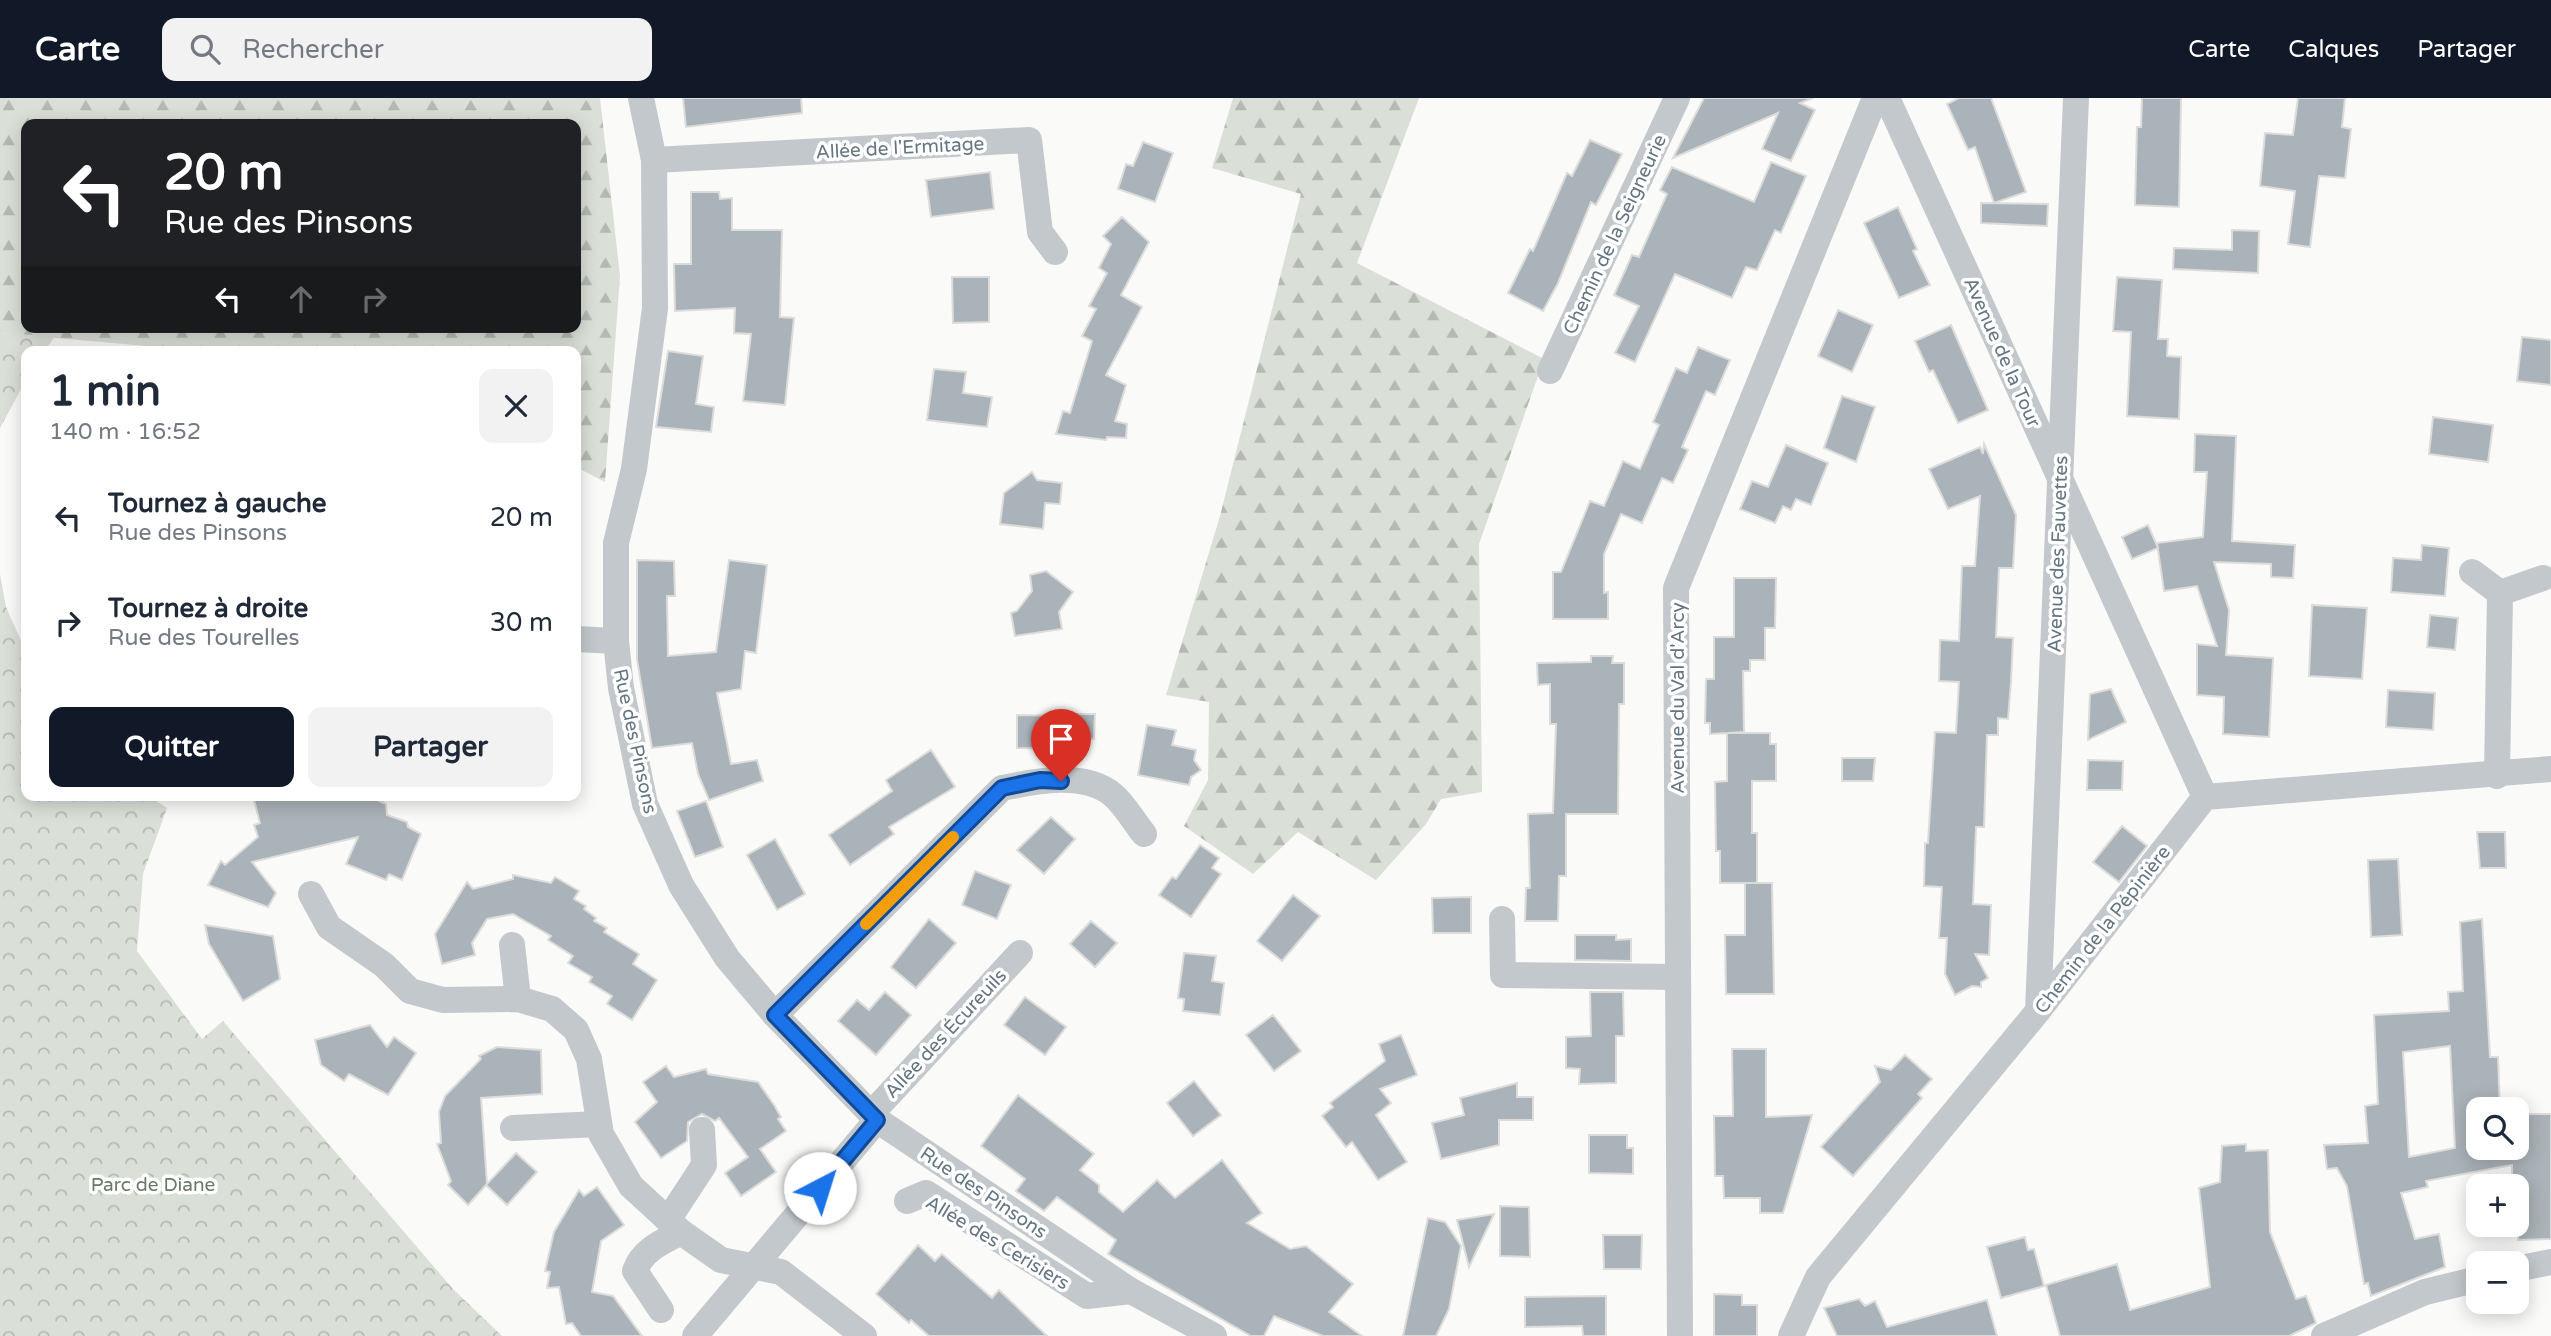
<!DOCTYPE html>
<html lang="fr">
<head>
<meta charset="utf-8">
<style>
	:root { --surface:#fff; --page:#f2f2f3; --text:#1f2937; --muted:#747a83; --accent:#111827 }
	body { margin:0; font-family:"Varela Round",sans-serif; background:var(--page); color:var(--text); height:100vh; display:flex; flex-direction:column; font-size:26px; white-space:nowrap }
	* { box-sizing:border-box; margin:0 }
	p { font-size:23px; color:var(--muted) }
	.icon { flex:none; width:38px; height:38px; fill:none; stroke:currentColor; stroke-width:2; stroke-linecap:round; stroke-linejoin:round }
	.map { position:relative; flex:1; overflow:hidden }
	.sheet { position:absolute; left:21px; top:248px; width:560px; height:455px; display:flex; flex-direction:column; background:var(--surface); border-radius:14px; box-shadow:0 4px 18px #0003 }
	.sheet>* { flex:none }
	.hud { position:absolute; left:21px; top:21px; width:560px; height:214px; border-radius:14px; box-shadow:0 4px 18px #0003; background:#202124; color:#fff; overflow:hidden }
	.controls { position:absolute; left:2466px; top:999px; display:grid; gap:14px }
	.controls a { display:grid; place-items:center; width:63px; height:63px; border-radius:14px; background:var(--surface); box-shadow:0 4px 18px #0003; font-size:35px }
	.pin { position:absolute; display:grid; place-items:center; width:60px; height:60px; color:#fff; margin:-72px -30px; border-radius:50% 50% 50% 0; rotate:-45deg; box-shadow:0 0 7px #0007 }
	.pin .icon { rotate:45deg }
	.me { position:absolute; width:77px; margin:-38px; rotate:40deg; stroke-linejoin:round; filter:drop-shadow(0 0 5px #0008) }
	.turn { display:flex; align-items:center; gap:24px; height:147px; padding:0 28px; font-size:32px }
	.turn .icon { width:91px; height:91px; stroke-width:2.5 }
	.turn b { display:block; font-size:49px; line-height:60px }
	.lanes { display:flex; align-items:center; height:66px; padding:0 28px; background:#0003; justify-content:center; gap:35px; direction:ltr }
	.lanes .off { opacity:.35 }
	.round { display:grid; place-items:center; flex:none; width:74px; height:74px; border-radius:14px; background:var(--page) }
	.summary { display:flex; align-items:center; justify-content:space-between; height:119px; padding:0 28px }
	h1 { font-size:42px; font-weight:700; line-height:52px }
	.action { display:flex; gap:14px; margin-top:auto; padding:14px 28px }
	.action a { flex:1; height:80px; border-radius:14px; background:var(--accent); color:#fff; font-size:28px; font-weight:700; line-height:80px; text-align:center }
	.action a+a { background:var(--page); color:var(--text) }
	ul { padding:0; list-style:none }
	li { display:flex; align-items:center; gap:21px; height:105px; padding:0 28px }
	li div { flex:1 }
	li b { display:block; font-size:26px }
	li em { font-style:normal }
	header { display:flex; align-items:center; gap:42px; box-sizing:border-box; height:98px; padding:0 35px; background:var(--accent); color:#fff }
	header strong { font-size:33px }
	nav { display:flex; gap:38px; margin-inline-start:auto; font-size:24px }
	.search { width:490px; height:63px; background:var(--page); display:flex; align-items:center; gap:18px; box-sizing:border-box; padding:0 24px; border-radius:14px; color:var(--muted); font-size:26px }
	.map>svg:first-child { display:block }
	.forest { fill:url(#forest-firs); fill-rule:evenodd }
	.park { fill:url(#park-crowns) }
	.building { fill:#aab3b9; stroke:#dcdcda; stroke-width:2; fill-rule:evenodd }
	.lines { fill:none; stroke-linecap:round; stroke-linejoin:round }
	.street { stroke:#c3c8cc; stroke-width:26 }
	.route-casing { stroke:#114b97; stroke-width:18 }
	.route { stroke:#1a73e8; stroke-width:12 }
	.slow { stroke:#f59e0b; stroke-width:12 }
	.labels { text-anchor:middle; stroke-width:7; stroke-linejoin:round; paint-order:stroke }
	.street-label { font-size:19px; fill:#657683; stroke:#fff }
	.park-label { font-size:19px; fill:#687a64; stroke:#fff }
</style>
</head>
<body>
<header>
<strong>Carte</strong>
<div class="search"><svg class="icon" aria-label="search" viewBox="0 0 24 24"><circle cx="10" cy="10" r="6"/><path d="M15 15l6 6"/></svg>Rechercher</div>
<nav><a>Carte</a><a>Calques</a><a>Partager</a></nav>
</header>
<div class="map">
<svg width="2551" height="1238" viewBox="0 0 2551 1238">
	<defs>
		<pattern id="forest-firs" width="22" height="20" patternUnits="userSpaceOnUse" patternTransform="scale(1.75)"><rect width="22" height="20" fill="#dadfd7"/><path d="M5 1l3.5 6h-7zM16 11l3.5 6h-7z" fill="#b4b9b4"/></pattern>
		<pattern id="park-crowns" width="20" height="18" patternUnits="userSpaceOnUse" patternTransform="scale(1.75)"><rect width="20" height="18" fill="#dadfd7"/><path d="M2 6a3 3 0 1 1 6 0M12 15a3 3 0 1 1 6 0" fill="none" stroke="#b4b9b4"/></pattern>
	</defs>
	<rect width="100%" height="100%" fill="#fafaf8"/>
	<g class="forest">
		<path d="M0,0H600L620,178L605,384L576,369V254H214L0,235ZM26,26H576V229H26Z"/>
		<polygon points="1233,0 1419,0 1357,165 1544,261 1479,446 1482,694 1441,701 1426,726 1376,782 1298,734 1253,776 1184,728 1208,682 1209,604 1166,597 1220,418 1301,96 1212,70"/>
	</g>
	<g class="park">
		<polygon points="0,235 55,238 44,254 26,254 26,282 0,330"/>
		<polygon points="0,476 6,509 26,554 26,698 149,698 167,710 143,776 137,853 202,941 223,923 453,1191 502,1238 0,1238"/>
	</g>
	<g class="building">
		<polygon points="683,0 801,0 802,15 686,29"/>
		<polygon points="1704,0 1813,0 1800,5 1815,12 1791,63 1762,51 1778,15 1673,60"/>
		<polygon points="1959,0 1991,0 2026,94 1994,105 1975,49 1968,52 1947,6"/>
		<polygon points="2142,0 2181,0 2179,109 2135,107 2137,29 2141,29"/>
		<polygon points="2298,0 2345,0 2342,29 2351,31 2345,80 2319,78 2310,149 2288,146 2295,93 2260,88 2265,35 2293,37"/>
		<polygon points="1590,42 1622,56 1596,107 1591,104 1558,185 1543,213 1508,195 1530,151 1533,153 1567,75 1572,78"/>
		<polygon points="1143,44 1173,55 1155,104 1118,91 1126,66 1133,68"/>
		<polygon points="1771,64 1806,78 1781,135 1775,132 1757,172 1746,169 1732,200 1675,176 1635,264 1615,255 1639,208 1614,197 1632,157 1639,159 1667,96 1660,92 1672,69 1754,104"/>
		<polygon points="990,74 994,111 931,119 926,82"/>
		<polygon points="691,94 719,94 720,101 732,100 732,132 782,132 780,219 794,220 785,307 743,303 751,236 734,235 735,210 675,213 674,166 691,166"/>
		<polygon points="1981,105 2048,106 2047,128 1981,125"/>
		<polygon points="1898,109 1917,151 1913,153 1930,187 1899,200 1864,125"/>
		<polygon points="1122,119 1149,144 1121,197 1142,209 1106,277 1126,287 1115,323 1127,326 1126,340 1107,339 1106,342 1056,336 1063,313 1070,315 1092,243 1082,238 1096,211 1089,208 1107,175 1099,170 1111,146 1103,138"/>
		<polygon points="2232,132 2259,133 2258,175 2173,171 2174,150 2232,152"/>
		<polygon points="952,179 989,179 989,224 953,225"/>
		<polygon points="2117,179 2162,182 2158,241 2168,241 2167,258 2181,259 2179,321 2127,318 2131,234 2113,233"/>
		<polygon points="1838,212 1873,227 1852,274 1818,258"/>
		<polygon points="1951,227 1988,312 1958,325 1933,272 1929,274 1915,243"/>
		<polygon points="2522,239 2551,242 2551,287 2517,283"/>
		<polygon points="1698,249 1730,262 1715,297 1706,293 1682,349 1688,352 1673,385 1662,380 1642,425 1621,416 1604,456 1604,495 1608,494 1608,521 1553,521 1553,474 1561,474 1590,403 1604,408 1623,363 1640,371 1659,327 1653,324 1676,270 1687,275"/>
		<polygon points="668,253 703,258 696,306 714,309 711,334 656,329"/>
		<polygon points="934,271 966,274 963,295 992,299 987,329 927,322"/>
		<polygon points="1842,298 1875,309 1856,364 1824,350"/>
		<polygon points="2433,319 2493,327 2488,364 2429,356"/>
		<polygon points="2195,336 2236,338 2232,443 2295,447 2293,480 2271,479 2271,466 2214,464 2229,512 2226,557 2273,560 2269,639 2223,636 2224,599 2197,597 2197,546 2217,548 2197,488 2164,493 2157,445 2203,439 2207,374 2194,374"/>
		<polygon points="1984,346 2016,417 2013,470 1999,470 1996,539 2013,540 2011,584 2008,621 1998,620 1998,637 1987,637 1984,729 1976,729 1973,806 1991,807 1989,857 1975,856 1988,880 1981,884 1981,889 1972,888 1955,897 1945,876 1947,840 1939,840 1942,789 1924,788 1925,745 1928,745 1935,634 1956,635 1959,584 1939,583 1940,542 1959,543 1962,468 1975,468 1980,398 1948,411 1929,371 1980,349 1983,356"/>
		<polygon points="1786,347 1828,365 1811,407 1796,401 1791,412 1783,408 1775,425 1740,411 1752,383 1768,389"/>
		<polygon points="1032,374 1037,382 1062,385 1060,406 1045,405 1043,431 1000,426 1004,395"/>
		<polygon points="2148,427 2158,450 2132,461 2122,439"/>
		<polygon points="2422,447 2449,450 2445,498 2391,494 2393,460 2421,462"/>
		<polygon points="637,462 674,463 675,498 667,498 668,558 716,554 729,462 767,467 756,555 745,553 741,591 717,595 731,666 757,662 763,683 709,702 698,676 692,645 652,650 637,562"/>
		<polygon points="1046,473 1073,494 1059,514 1062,531 1015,538 1011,515 1017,513 1032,493 1030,477"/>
		<polygon points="1734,480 1776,480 1775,530 1765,530 1765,562 1750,562 1750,573 1743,573 1744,634 1728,635 1770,635 1770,646 1776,646 1776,683 1752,683 1752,735 1757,735 1757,785 1720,785 1720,753 1716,753 1715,684 1727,683 1727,635 1710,636 1710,625 1705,625 1706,581 1714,581 1714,539 1734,539"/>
		<polygon points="2312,507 2367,510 2362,581 2309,578"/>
		<polygon points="2430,517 2458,520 2455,552 2427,549"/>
		<polygon points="1591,558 1613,558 1612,565 1624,565 1624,606 1619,606 1618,716 1566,716 1566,778 1559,778 1558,823 1525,823 1526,790 1530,790 1528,716 1553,715 1556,626 1550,626 1550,586 1538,587 1537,565 1591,564"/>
		<polygon points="2111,591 2126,624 2088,642 2090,596"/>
		<polygon points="2388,592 2435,595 2433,632 2386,629"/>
		<polygon points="1070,616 1095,616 1094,641 1072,641 1072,651 1017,650 1017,617 1070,618"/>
		<polygon points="1147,627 1176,632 1172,647 1196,652 1194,662 1201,672 1191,679 1189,687 1138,677"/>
		<polygon points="931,652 955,689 889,729 894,736 850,767 829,737 892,693 886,682"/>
		<polygon points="1842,660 1875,660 1873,683 1842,683"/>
		<polygon points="2088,662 2123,663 2122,692 2087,692"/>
		<polygon points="253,698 368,698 386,706 387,717 407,724 408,729 421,736 402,782 389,776 386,782 346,766 358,739 252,764 276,795 268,809 208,787 221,763 225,767 258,739 254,727 260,725"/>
		<polygon points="706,703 723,749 695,759 677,713"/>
		<polygon points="1051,719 1075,741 1044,776 1017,752"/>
		<polygon points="2122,728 2147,748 2119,784 2093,764"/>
		<polygon points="2477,734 2505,734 2506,770 2480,770"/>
		<polygon points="775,741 805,796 777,812 747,757"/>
		<polygon points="1200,747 1219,760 1212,770 1221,776 1191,819 1159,797 1172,779 1176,781"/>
		<polygon points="2398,761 2402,837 2371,839 2368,762"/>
		<polygon points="975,773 1011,787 997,821 962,807"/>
		<polygon points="513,777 551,785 555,779 579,793 574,801 586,808 584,811 596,820 594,823 607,830 604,834 639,856 633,866 657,882 632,922 607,906 612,898 589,884 592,879 568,865 573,858 548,842 551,838 513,816 487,821 472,845 475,857 442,866 435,836 467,784 473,791 513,781"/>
		<polygon points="1745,785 1772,785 1774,896 1726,896 1725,837 1745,837"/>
		<polygon points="1293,797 1320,818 1282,863 1257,843"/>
		<polygon points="1471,799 1471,835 1433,835 1432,800"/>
		<polygon points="929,821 956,845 916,890 891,869"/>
		<path d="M2482,821L2490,959H2498L2500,1012H2478V1050H2516V1016H2551V1141L2518,1142V1130L2513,1131V1127H2516V1088H2512V1067L2426,1083L2428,1089L2401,1095L2415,1141L2439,1136L2445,1169L2371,1198L2368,1185L2364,1186L2347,1088L2337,1070L2327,1071L2324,1047L2368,1045L2365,1008L2378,1006L2374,917L2449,913L2448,894L2463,893L2460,824ZM2450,948L2455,1050L2409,1059L2403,954Z"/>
		<polygon points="1091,823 1117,845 1095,869 1070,846"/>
		<polygon points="205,827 273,838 280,881 243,903 209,846"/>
		<polygon points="1575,837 1616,837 1616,842 1631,841 1631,863 1575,862"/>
		<polygon points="1184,855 1216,858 1212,883 1224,885 1220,917 1183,913 1184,901 1178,900"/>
		<polygon points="885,894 911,917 876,957 838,923 857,902 869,912"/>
		<polygon points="1590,894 1623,894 1624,938 1616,938 1616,985 1579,986 1580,971 1566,970 1566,939 1591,938"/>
		<polygon points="1025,899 1066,929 1045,957 1004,927"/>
		<polygon points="1273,917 1301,953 1274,973 1246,937"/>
		<polygon points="370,927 387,949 394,939 416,955 388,997 349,976 344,983 321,967 315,942"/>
		<polygon points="1401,937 1417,977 1380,991 1391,1005 1376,1017 1407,1064 1378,1082 1352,1044 1346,1049 1322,1018 1333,1009 1330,1005 1385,963 1379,946"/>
		<polygon points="497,949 541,952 542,996 481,1000 487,1086 516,1055 537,1074 507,1107 486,1087 468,1107 448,1087 451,1083 437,1046 441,1045 439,1014 445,998 481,961 479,958"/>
		<polygon points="1732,951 1766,951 1766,1019 1812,1017 1783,1115 1760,1115 1760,1100 1724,1100 1723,1078 1715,1078 1714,1018 1733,1018"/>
		<polygon points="1905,957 1932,981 1918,996 1922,1000 1853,1078 1821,1049 1880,984 1875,968 1891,972"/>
		<polygon points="666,968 674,979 706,971 708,976 758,984 774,1007 781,1019 778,1021 786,1033 760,1051 776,1074 741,1098 725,1075 748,1059 719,1020 715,1023 702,1016 688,1024 687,1043 661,1060 635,1024 657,1004 643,984"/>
		<polygon points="1194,983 1221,1017 1193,1038 1167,1005"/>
		<polygon points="1517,985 1517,999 1533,999 1533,1022 1499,1022 1499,1047 1441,1061 1432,1025 1464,1017 1460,1000"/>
		<polygon points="1018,997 1094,1056 1080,1072 1099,1087 1099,1094 1123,1114 1157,1082 1175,1100 1222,1062 1262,1115 1247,1125 1290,1151 1306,1148 1353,1186 1329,1214 1362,1238 1323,1238 1274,1218 1264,1238 1251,1238 1108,1156 1116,1142 1057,1099 1044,1113 1016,1093 1025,1081 981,1048"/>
		<polygon points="1589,1037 1627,1037 1627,1050 1633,1050 1633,1076 1589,1075"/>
		<polygon points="2246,1046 2246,1053 2268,1052 2270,1134 2296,1201 2306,1198 2316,1225 2289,1238 2060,1238 2046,1187 2117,1166 2130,1212 2210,1189 2199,1090 2220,1084 2222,1048"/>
		<polygon points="597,1089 624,1127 601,1143 592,1194 613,1198 642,1238 581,1238 572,1225 566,1226 559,1189 547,1190 550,1174 545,1173 554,1134 579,1092 584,1098"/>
		<polygon points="1500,1108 1529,1109 1530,1159 1500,1158"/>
		<polygon points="1494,1116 1469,1169 1457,1122"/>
		<polygon points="1428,1120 1445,1124 1461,1148 1449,1211 1436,1238 1403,1238"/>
		<polygon points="1603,1137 1642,1137 1641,1171 1604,1171"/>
		<polygon points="2025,1139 2028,1152 2034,1151 2044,1188 2001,1200 1987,1149"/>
		<polygon points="918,1147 935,1163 942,1156 992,1200 999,1192 1047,1238 929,1238 911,1222 909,1225 876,1196"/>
		<polygon points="1714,1196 1742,1197 1742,1207 1757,1207 1757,1238 1714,1238"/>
		<polygon points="1606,1198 1606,1238 1583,1238 1582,1228 1525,1229 1525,1199"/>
		<polygon points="1859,1201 1865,1208 1875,1203 1887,1229 1987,1202 1997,1238 1837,1238 1824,1210"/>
	</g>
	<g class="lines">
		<g class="street">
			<polyline points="641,0 654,62 655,210 634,371 616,445 616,543 621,590 645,706 681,787 727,860 775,917 877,1022 1131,1193 1214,1238"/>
			<polyline points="1887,0 2205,699"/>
			<polyline points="654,62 1029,42 1040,134 1055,154"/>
			<polyline points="1550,273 1677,0"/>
			<polyline points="2472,474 2500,495 2497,678"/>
			<polyline points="2500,495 2543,480"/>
			<polyline points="576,541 616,543"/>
			<polyline points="311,796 329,829 384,867 410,893 443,902 518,901 552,911 576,932 589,961 601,1036 631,1088 681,1134 721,1162 781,1174 864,1238"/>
			<polyline points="1502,821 1503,877 1677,879"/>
			<polyline points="512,847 518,901"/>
			<polyline points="2038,913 2076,0"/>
			<path d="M775,917L1002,690C1036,683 1084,673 1113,697C1125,707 1134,724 1144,736"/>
			<polyline points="871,1016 1020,855"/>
			<polyline points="513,1030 599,1026"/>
			<polyline points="907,1103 926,1095 1087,1198 1131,1193"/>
			<polyline points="668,1122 704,1067 702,1032"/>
			<polyline points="2516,1171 2551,1164"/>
			<path d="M661,1212L635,1173C642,1152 662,1144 681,1134"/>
			<polyline points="695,1238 877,1022"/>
			<polyline points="1680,1238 1676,490 1875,0"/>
			<polyline points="1791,1238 1818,1179 2038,913 2205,699 2551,671"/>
			<polyline points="2324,1238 2425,1194 2478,1181"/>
		</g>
	</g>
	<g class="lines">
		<defs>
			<polyline id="route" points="820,1090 877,1022 775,917 1002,690 1040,682 1061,683"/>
		</defs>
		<use href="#route" class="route-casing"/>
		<use href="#route" class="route"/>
		<polyline class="slow" points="866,826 953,739"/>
	</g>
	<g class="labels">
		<g class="street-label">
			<text transform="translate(900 49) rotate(-3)" y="7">Allée de l'Ermitage</text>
			<text transform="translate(1614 136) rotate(-65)" y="7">Chemin de la Seigneurie</text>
			<text transform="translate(2003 254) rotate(66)" y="7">Avenue de la Tour</text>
			<text transform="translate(2057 456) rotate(-88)" y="7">Avenue des Fauvettes</text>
			<text transform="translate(1677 600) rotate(-90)" y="7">Avenue du Val d'Arcy</text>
			<text transform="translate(636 643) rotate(78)" y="7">Rue des Pinsons</text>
			<text transform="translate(2102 831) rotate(-52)" y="7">Chemin de la Pépinière</text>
			<text transform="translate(945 935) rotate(-47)" y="7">Allée des Écureuils</text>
			<text transform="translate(984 1094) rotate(34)" y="7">Rue des Pinsons</text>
			<text transform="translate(998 1144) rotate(31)" y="7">Allée des Cerisiers</text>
		</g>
		<g class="park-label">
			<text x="153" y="1093">Parc de Diane</text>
		</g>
	</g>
</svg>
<div class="controls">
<a><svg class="icon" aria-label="search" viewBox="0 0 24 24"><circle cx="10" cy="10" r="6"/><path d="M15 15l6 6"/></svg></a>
<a>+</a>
<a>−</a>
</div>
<div class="pin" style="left:1061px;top:683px;background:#d93025"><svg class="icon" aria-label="arrive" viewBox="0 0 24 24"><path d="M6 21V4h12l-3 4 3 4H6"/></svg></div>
<svg class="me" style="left:820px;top:1090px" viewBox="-20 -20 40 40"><circle r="19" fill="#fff"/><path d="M0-13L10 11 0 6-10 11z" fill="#1a73e8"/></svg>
<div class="hud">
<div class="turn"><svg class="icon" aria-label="left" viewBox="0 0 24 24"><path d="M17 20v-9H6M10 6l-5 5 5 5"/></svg><div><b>20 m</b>Rue des Pinsons</div></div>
<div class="lanes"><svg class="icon" aria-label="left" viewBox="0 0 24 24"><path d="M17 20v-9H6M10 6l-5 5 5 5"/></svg><svg class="icon off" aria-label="ahead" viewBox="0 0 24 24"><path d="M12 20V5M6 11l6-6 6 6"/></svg><svg class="icon off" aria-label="right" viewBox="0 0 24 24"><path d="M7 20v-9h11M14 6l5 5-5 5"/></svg></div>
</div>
<section class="sheet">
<div class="summary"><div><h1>1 min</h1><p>140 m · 16:52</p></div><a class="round"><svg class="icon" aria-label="close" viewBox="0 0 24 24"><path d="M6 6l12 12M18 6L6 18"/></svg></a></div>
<ul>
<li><svg class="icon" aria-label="left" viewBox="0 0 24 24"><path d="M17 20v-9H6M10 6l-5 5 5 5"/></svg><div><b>Tournez à gauche</b><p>Rue des Pinsons</p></div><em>20 m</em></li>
<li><svg class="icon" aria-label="right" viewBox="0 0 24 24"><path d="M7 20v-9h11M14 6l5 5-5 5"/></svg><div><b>Tournez à droite</b><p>Rue des Tourelles</p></div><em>30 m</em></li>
</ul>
<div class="action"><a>Quitter</a><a>Partager</a></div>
</section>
</div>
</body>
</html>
